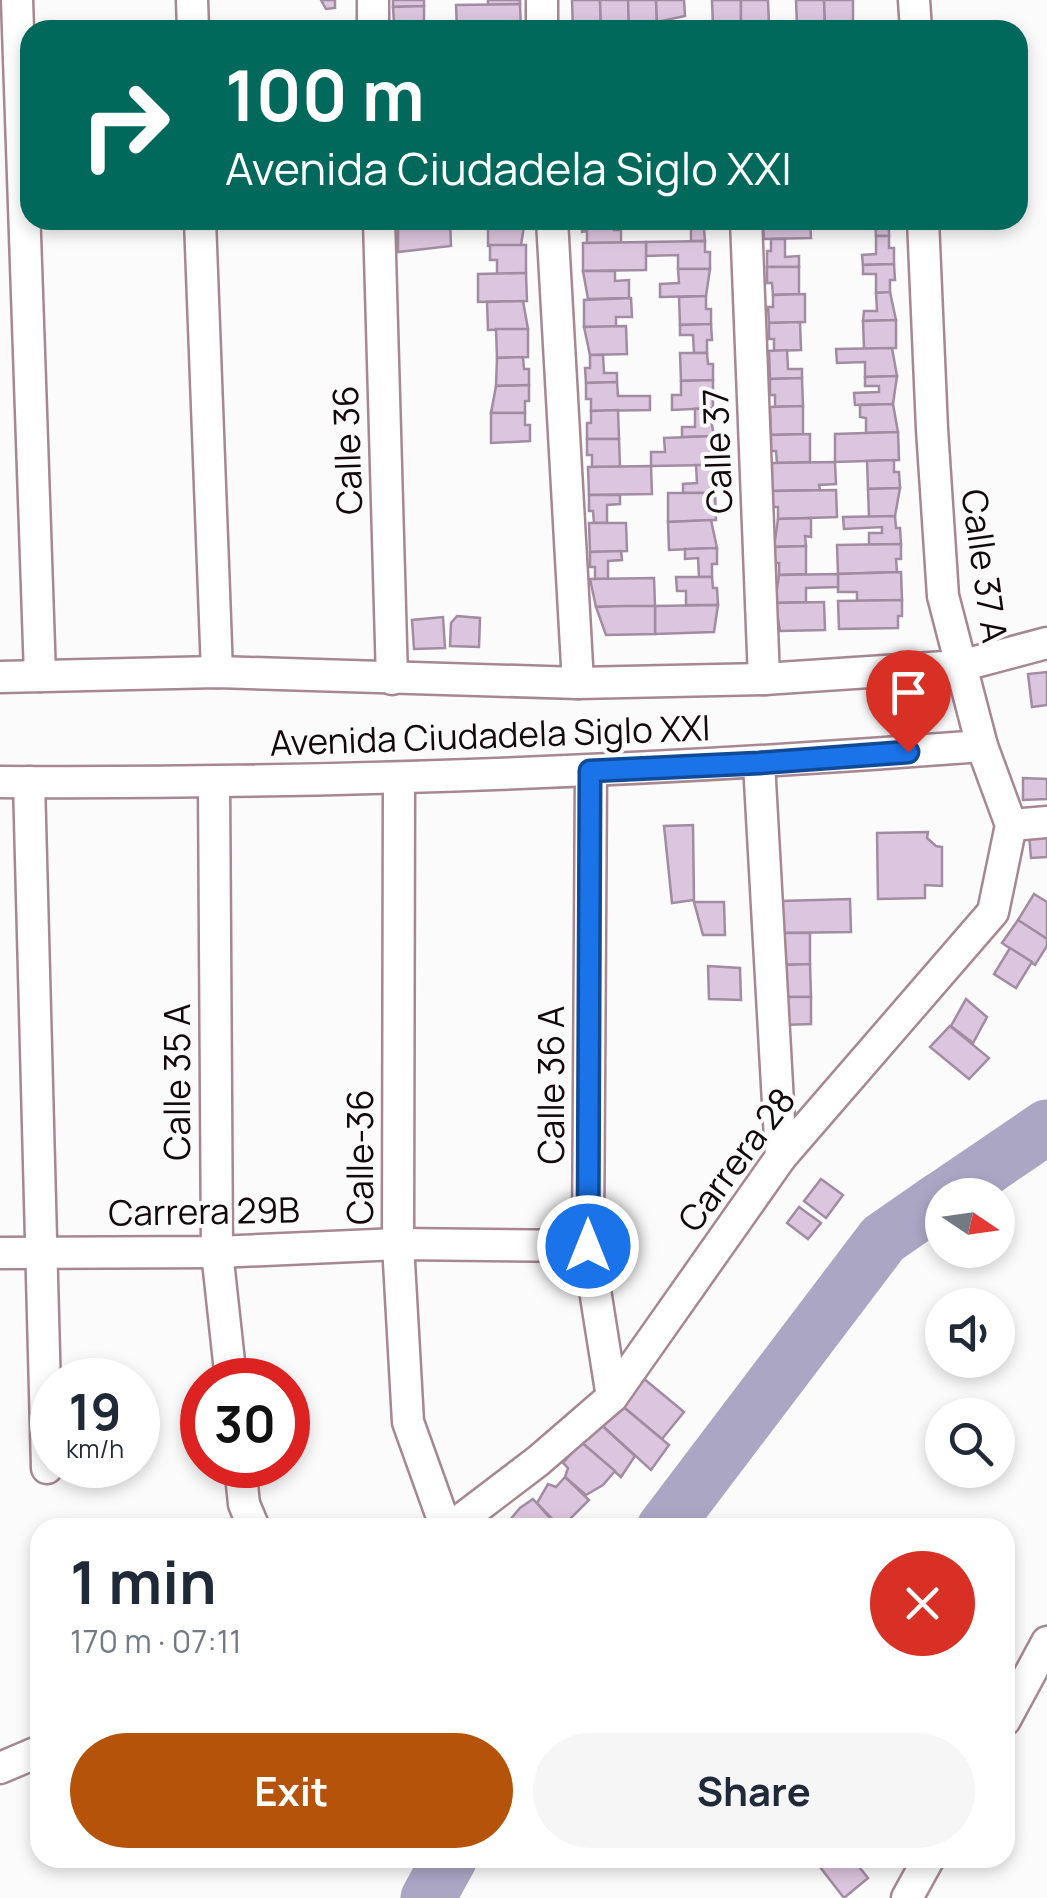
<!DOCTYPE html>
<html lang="en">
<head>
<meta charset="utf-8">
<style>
	:root { --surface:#fff; --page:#f6f6f7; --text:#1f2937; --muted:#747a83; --accent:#b45309 }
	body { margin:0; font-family:Manrope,sans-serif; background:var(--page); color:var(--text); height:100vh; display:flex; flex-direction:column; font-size:38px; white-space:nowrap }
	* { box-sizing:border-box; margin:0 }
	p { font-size:32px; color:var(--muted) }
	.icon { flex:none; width:55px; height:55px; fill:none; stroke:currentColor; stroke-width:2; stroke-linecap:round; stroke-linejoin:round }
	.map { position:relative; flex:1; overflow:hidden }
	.sheet { position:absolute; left:30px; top:1518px; width:985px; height:350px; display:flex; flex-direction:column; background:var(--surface); border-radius:30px; box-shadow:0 5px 15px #0003 }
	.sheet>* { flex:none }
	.hud { position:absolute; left:20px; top:20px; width:1008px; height:210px; border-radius:30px; box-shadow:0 5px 15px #0003; background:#00695c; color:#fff; overflow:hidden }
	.needle { width:65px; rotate:103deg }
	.fabs { position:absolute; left:925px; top:1178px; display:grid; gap:20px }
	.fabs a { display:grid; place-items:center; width:90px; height:90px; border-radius:50%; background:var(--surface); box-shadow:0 5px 15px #0003; font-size:50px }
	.speed { position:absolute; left:30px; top:1358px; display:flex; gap:20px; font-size:50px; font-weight:700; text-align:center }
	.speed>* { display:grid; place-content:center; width:130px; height:130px; border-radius:50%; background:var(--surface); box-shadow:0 5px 15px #0003; line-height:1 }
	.speed small { font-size:25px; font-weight:400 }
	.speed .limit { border:15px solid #d22; background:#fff; color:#111 }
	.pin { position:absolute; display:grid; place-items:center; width:85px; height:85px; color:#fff; margin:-102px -42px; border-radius:50% 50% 50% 0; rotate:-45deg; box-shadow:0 0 10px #0007 }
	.pin .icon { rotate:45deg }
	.me { position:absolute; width:110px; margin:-55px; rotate:0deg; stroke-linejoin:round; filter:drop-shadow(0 0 8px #0008) }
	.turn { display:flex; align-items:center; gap:35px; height:210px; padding:0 40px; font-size:45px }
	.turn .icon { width:130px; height:130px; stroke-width:2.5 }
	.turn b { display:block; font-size:70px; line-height:85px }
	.round { display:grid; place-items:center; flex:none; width:105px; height:105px; border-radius:52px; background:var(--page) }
	.headline { display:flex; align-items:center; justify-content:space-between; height:170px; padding:0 40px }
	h1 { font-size:60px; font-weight:700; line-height:75px }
	.action { display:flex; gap:20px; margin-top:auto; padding:20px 40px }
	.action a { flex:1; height:115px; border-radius:60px; background:var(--accent); color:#fff; font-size:40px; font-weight:700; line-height:115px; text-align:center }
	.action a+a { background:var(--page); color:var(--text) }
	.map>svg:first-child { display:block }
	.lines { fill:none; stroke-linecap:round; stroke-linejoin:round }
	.river { stroke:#aba6c4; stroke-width:55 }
	.building { fill:#dcc5de; stroke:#a18ca2; stroke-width:2.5 }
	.minor-casing { stroke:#a68792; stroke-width:35 }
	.minor { stroke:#fff; stroke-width:30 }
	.route-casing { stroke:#114b97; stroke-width:25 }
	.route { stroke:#1a73e8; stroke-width:18 }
	.labels { text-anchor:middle; stroke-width:8; stroke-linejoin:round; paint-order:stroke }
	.street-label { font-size:35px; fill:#13080c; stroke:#fbfbfb }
</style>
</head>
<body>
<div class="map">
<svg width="1047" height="1898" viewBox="0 0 1047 1898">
	<rect width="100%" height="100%" fill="#fbfbfb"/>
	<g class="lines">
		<g class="river">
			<polyline points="947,1195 1047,1127"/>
			<polyline points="664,1528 883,1239 942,1198"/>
			<polyline points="428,1898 450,1858"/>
		</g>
	</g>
	<g class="building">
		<polygon points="321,0 335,0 335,8 326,9"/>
		<polygon points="393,0 424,0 424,6 393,7"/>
		<polygon points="488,0 520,0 520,4 488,5"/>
		<polygon points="572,0 600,0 601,30 573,30"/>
		<polygon points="600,0 628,0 629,29 601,30"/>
		<polygon points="628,0 656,0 657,28 629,29"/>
		<polygon points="656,0 684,0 685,16 657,22"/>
		<polygon points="712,0 741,0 741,26 713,27"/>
		<polygon points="741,0 768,0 769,25 741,26"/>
		<polygon points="796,0 824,0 825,24 797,25"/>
		<polygon points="824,0 853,0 853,23 825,24"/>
		<polygon points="520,4 521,30 457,30 456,5"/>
		<polygon points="424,6 424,30 398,30 398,23 394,23 393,7"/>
		<polygon points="450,220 451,246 398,252 398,222"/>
		<polygon points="488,220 525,220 521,245 488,246"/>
		<polygon points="582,220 614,220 614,230 621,230 621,243 587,243 587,231 582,232"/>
		<polygon points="677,220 709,220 709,228 704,228 705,241 691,241 691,222 677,223"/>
		<polygon points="763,220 810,220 811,238 764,239"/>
		<polygon points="875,220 893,220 893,224 889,224 889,236 876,236"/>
		<polygon points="876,236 889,236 889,248 894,248 894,264 863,265 862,255 876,254"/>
		<polygon points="771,239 785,239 785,257 799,256 799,267 767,267 767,251 771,251"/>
		<polygon points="705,241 705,252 710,252 710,269 678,269 678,255 646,256 646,242"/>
		<polygon points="646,242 646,270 583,271 583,243"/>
		<polygon points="490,245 526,245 526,273 497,274 497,260 490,260"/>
		<polygon points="894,264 895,280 890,280 890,292 876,293 876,274 863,274 863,265"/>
		<polygon points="767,267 799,267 799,294 773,295 772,283 767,283"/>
		<polygon points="678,269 710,269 706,296 660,297 660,284 679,283"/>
		<polygon points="583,271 615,271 615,281 629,280 629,298 588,299"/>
		<polygon points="526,273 527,301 478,302 478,274"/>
		<polygon points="890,292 896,320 863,321 864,311 877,311 876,293"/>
		<polygon points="805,294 805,322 769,323 768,307 773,307 773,295"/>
		<polygon points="706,296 706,309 711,309 711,324 680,325 679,297"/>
		<polygon points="631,298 632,317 616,317 616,327 584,327 584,300"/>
		<polygon points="523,301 528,329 488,330 487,302"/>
		<polygon points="896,320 896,348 864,349 863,321"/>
		<polygon points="800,322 801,350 774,351 774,339 769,339 769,323"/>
		<polygon points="711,324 712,340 707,340 707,353 694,353 693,335 680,335 680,325"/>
		<polygon points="626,326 627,354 590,355 584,327"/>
		<polygon points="496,329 528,329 528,357 497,358"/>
		<polygon points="892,348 897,376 865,377 865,362 837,363 836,349"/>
		<polygon points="787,350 788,369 802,369 802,378 770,379 769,351"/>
		<polygon points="680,353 707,353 708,364 713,364 713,380 681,381"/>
		<polygon points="590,355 603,355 604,373 617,373 617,382 586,383 585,368 590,368"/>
		<polygon points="523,357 524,369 529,369 529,385 496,386 497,358"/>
		<polygon points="897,376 893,404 855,405 854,393 879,392 879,386 865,386 865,377"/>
		<polygon points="802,378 803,406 775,407 775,395 770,395 770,379"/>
		<polygon points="713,380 713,408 672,410 672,395 681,395 681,381"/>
		<polygon points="617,382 618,396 650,396 650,410 591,411 591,399 586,399 586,383"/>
		<polygon points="529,385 529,401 525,401 525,413 491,413 496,386"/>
		<polygon points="893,404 898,432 866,433 866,418 860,417 860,405"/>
		<polygon points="803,406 803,434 771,435 770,407"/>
		<polygon points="709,408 714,436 682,437 682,427 695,427 695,409"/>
		<polygon points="618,410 619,439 587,439 587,423 591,423 591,411"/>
		<polygon points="491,413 525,413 525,425 530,425 530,441 491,443"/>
		<polygon points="898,432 899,460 835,462 835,434"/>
		<polygon points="810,434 810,462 777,463 776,451 771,451 771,435"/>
		<polygon points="714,436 714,452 710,452 710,465 651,466 651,452 665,452 664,438"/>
		<polygon points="587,439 619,439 620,467 592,467 592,455 587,455"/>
		<polygon points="894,460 894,472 899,472 900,488 868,489 867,461"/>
		<polygon points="835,462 836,484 819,485 820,490 772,491 772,463"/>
		<polygon points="696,465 710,465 715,493 683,493 683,484 697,483"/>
		<polygon points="651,466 652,494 589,495 588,467"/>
		<polygon points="900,488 895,516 869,517 868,489"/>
		<polygon points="836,490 837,517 778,519 778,507 773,507 772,491"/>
		<polygon points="668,493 715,493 716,520 668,522"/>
		<polygon points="589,495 620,495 620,504 607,505 607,523 594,523 593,511 589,511"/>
		<polygon points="895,516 896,528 900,528 901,544 869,545 869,533 882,533 882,527 844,529 843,517"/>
		<polygon points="811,518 811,537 805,536 806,546 774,547 778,519"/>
		<polygon points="711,520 717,548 669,550 668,522"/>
		<polygon points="589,523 626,523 627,551 590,552"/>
		<polygon points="901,544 901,559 896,559 897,572 838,574 837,545"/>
		<polygon points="806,546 806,574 779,575 779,563 774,563 774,547"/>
		<polygon points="717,548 717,564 712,564 712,577 699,577 698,558 685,559 685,549"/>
		<polygon points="621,551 622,560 608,561 608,579 595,579 595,567 590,567 590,552"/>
		<polygon points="901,572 902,600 857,601 857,592 838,592 838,574"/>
		<polygon points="838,574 838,587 806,588 806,602 775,603 779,575"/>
		<polygon points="676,577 712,577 713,588 717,588 718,605 686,605 686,591 677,591"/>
		<polygon points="654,578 655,606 596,607 590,579"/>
		<polygon points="902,600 902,616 898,616 898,628 839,629 838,601"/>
		<polygon points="824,602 825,630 780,631 775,603"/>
		<polygon points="718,605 714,632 655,634 655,606"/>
		<polygon points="622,606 655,606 655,634 606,635 596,607"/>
		<polygon points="457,616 480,618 479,647 450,646 451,623"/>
		<polygon points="443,617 445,648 414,649 412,620"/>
		<polygon points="1047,672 1047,705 1032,707 1028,674"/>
		<polygon points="1023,778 1047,779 1047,799 1023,800"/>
		<polygon points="693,825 694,900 672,903 664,826"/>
		<polygon points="928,832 927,838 936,846 942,847 942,886 925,885 925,898 878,899 877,833"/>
		<polygon points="1047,833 1047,857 1031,858 1029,834"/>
		<polygon points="1034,894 1047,902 1047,939 1018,920"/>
		<polygon points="850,899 851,932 781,933 781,901"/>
		<polygon points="694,902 724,902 725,935 703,935"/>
		<polygon points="1018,920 1047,939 1047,946 1035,965 1002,943"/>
		<polygon points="781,933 810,933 810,964 782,965"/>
		<polygon points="1010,948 1032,962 1016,988 994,974"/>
		<polygon points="810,964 811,997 783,997 782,965"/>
		<polygon points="708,966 740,968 741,1000 709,999"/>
		<polygon points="783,997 811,997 811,1024 783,1025"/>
		<polygon points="966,999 987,1017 973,1043 951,1026"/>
		<polygon points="950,1026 989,1058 969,1079 930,1047"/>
		<polygon points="821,1179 843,1195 826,1218 804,1201"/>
		<polygon points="799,1207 821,1223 808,1239 787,1223"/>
		<polygon points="637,1373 684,1412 662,1439 615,1400"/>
		<polygon points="615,1400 669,1445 651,1470 596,1420"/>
		<polygon points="596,1420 635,1456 621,1477 581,1442"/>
		<polygon points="581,1442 615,1471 603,1485 586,1495 565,1477 568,1468 563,1463"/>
		<polygon points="565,1477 589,1500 561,1528 537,1503 548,1484 556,1487"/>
		<polygon points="533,1499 559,1528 503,1528 520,1508"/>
		<polygon points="813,1858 852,1858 868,1878 844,1898"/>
	</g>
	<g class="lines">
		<defs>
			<g id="minor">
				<polyline points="17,0 40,676"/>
				<polyline points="192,0 193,30"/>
				<polyline points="373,0 373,30"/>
				<polyline points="542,0 542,30"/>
				<polyline points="914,0 916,30"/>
				<polyline points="200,220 217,672"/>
				<polyline points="379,220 392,679"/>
				<polyline points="552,220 578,683"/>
				<polyline points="746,220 764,679"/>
				<polyline points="0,677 217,672 578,683 764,679 960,666 1047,643"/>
				<polyline points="759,763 781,1157"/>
				<polyline points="591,771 588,1246 612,1397"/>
				<polyline points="399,779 398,1244 408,1422 446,1528"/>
				<path d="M0,782C328,784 655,771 982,746"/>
				<polyline points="29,782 47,1468"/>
				<polyline points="214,783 217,1252 231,1380"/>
				<polyline points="1011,825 1047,822"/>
				<polyline points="0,1253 217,1252 398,1244 588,1246"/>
				<polyline points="240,1465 244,1504 254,1528"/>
				<polyline points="450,1528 538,1461 612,1397 781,1157 993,912 1011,825 982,746 943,596 932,429 923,220"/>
				<polyline points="1005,1720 1047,1642"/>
				<polyline points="0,1768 40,1751"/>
				<polyline points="907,1898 929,1858"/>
			</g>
		</defs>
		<use href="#minor" class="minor-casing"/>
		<use href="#minor" class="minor"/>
	</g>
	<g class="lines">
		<defs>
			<polyline id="route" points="588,1246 590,771 759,763 908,752"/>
		</defs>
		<use href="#route" class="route-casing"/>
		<use href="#route" class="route"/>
	</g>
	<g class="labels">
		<g class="street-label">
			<text transform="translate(348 450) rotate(-92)" y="12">Calle 36</text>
			<text transform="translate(718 451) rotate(-92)" y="12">Calle 37</text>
			<text transform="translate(984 566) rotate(82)" y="12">Calle 37 A</text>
			<text transform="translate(490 736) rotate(-2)" y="12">Avenida Ciudadela Siglo XXI</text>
			<text transform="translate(178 1082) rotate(-90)" y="12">Calle 35 A</text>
			<text transform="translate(552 1085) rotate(-90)" y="12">Calle 36 A</text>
			<text transform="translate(361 1157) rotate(-90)" y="12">Calle-36</text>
			<text transform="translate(737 1160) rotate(-53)" y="12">Carrera 28</text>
			<text transform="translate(204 1212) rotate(-1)" y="12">Carrera 29B</text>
		</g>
	</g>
</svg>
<div class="fabs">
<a><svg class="needle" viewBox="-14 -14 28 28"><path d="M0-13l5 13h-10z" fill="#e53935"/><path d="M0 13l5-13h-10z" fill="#747a83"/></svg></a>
<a><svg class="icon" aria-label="sound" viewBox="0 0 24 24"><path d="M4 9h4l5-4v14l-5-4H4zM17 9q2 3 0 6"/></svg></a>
<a><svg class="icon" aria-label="search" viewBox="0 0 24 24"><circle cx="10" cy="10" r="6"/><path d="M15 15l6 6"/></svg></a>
</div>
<div class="speed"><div>19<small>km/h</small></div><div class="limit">30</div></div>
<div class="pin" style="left:908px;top:752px;background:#d93025"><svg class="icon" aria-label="arrive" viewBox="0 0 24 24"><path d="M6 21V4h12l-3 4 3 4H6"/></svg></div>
<svg class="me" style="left:588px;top:1246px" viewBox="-20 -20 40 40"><circle r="17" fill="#1a73e8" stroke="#fff" stroke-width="3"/><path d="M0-11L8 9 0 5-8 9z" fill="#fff"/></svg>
<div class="hud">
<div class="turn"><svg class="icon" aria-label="right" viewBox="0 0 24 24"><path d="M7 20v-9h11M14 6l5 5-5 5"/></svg><div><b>100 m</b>Avenida Ciudadela Siglo XXI</div></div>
</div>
<section class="sheet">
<div class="headline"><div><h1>1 min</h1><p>170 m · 07:11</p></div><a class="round" style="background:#d93025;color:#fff"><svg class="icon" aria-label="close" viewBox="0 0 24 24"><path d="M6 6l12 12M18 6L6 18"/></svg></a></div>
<div class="action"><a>Exit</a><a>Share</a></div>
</section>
</div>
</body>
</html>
